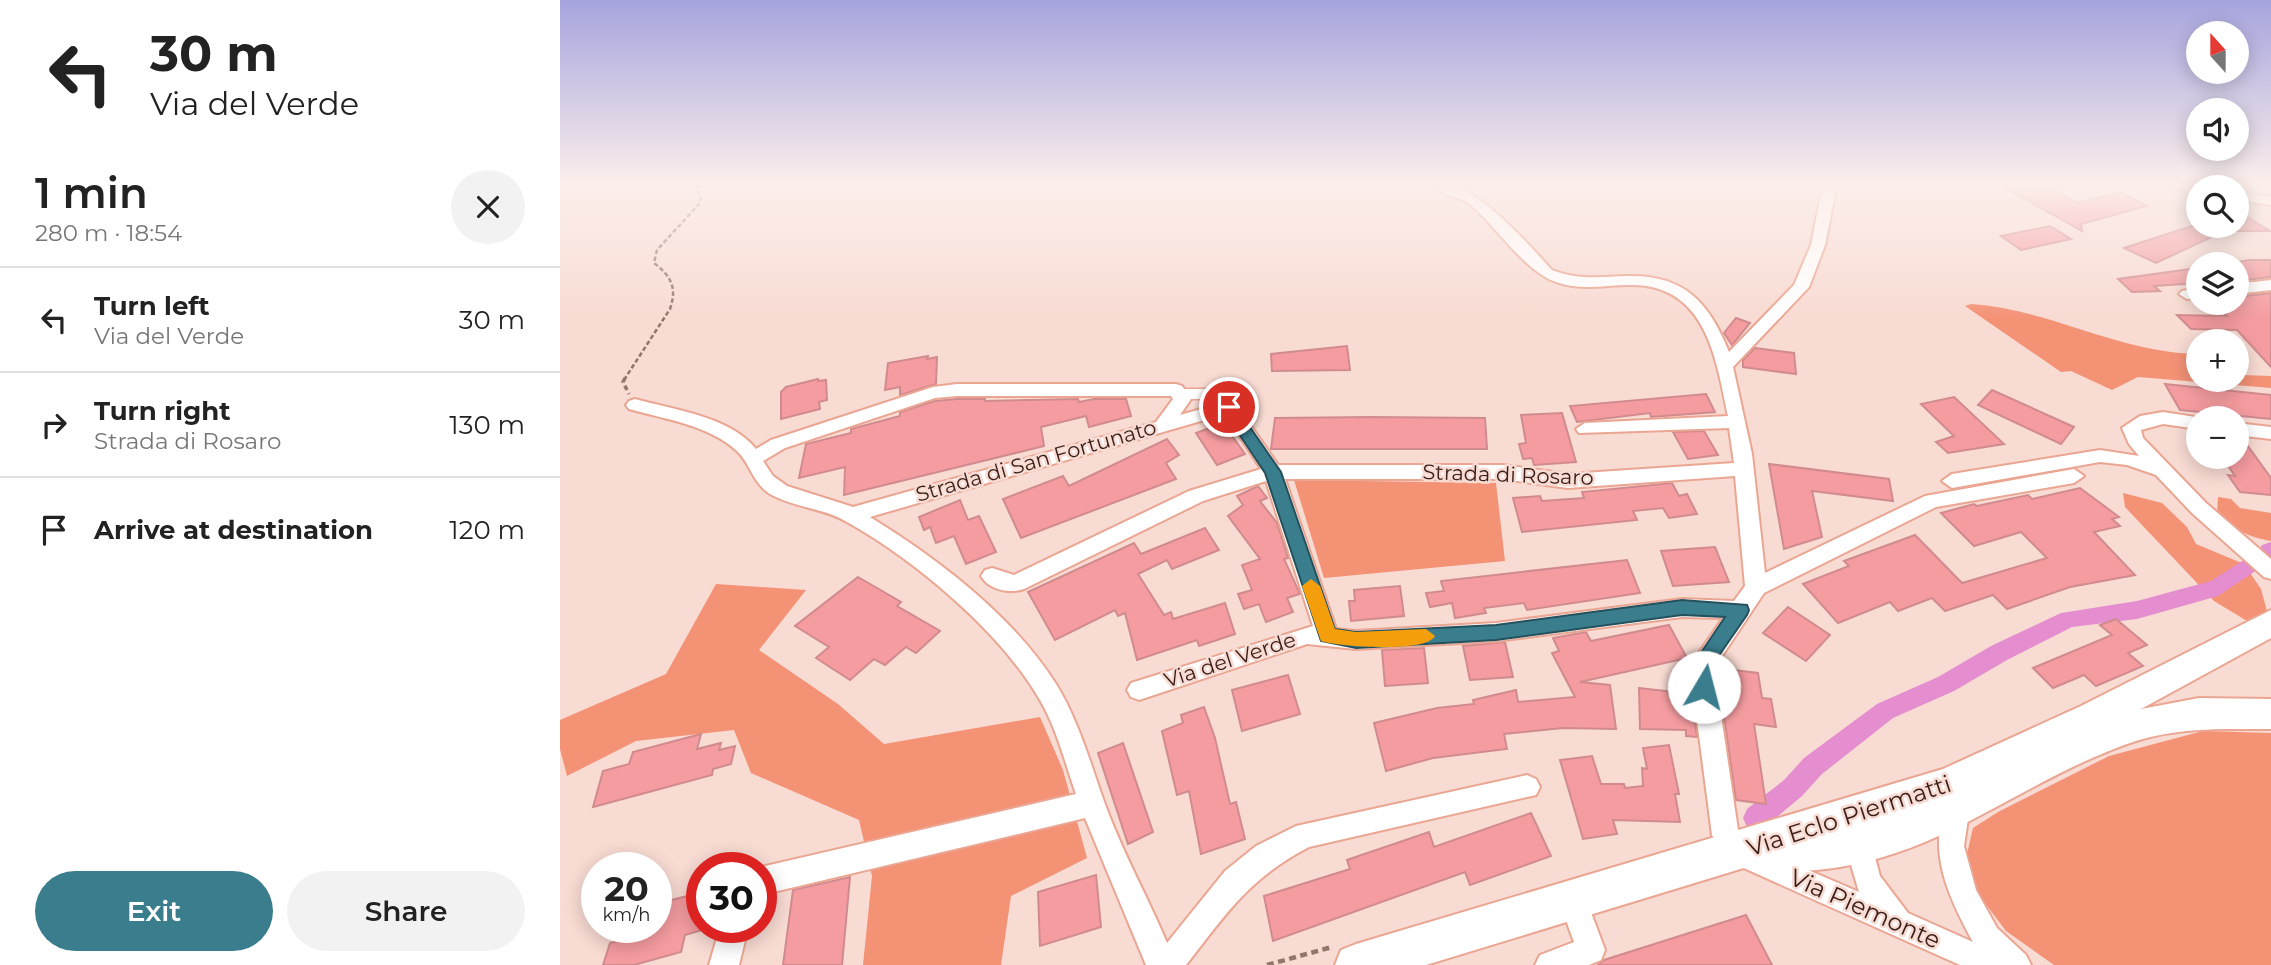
<!DOCTYPE html>
<html lang="en">
<head>
<meta charset="utf-8">
<style>
	:root { --surface:#fff; --page:#f2f2f2; --text:#222; --muted:#767676; --line:#e0e0e0; --accent:#3a7d8d }
	body { margin:0; font-family:Montserrat,sans-serif; background:var(--page); color:var(--text); height:100vh; display:flex; flex-direction:column; font-size:26px; white-space:nowrap }
	* { box-sizing:border-box; margin:0 }
	p { font-size:23px; color:var(--muted) }
	.icon { flex:none; width:38px; height:38px; fill:none; stroke:currentColor; stroke-width:2; stroke-linecap:round; stroke-linejoin:round }
	.map { position:relative; flex:1; overflow:hidden }
	.side { display:flex; flex-direction:column; background:var(--surface); width:560px }
	.side>* { flex:none }
	.top-card { background:#fff; color:var(--text); overflow:hidden }
	.needle { width:46px; rotate:339deg }
	.tools { position:absolute; left:1626px; top:21px; display:grid; gap:14px }
	.tools a { display:grid; place-items:center; width:63px; height:63px; border-radius:50%; background:var(--surface); box-shadow:0 4px 18px #0003; font-size:35px }
	.speed { position:absolute; left:21px; top:852px; display:flex; gap:14px; font-size:35px; font-weight:700; text-align:center }
	.speed>* { display:grid; place-content:center; width:91px; height:91px; border-radius:50%; background:var(--surface); box-shadow:0 4px 18px #0003; line-height:1 }
	.speed small { font-size:18px; font-weight:400 }
	.speed .limit { border:10px solid #d22; background:#fff; color:#111 }
	.pin { position:absolute; display:grid; place-items:center; width:60px; height:60px; color:#fff; margin:-30px; border:4px solid #fff; border-radius:50%; box-shadow:0 2px 7px #0007 }
	.me { position:absolute; width:77px; margin:-38px; rotate:8deg; stroke-linejoin:round; filter:drop-shadow(0 0 5px #0008) }
	.turn { display:flex; align-items:center; gap:24px; height:147px; padding:0 35px; font-size:32px }
	.turn .icon { width:91px; height:91px; stroke-width:2.5 }
	.turn b { display:block; font-size:49px; line-height:60px }
	.round { display:grid; place-items:center; flex:none; width:74px; height:74px; border-radius:37px; background:var(--page) }
	.overview { display:flex; align-items:center; justify-content:space-between; height:119px; padding:0 35px }
	h1 { font-size:42px; font-weight:600; line-height:52px }
	.action { display:flex; gap:14px; margin-top:auto; padding:14px 35px }
	.action a { flex:1; height:80px; border-radius:42px; background:var(--accent); color:#fff; font-size:28px; font-weight:600; line-height:80px; text-align:center }
	.action a+a { background:var(--page); color:var(--text) }
	ul { padding:0; list-style:none }
	li { display:flex; align-items:center; gap:21px; height:105px; padding:0 35px; border-top:2px solid var(--line) }
	li div { flex:1 }
	li b { display:block; font-size:26px }
	li em { font-style:normal }
	main { display:flex; flex:1; min-height:0 }
	.map>svg:first-child { display:block }
	.green { fill:#f49276 }
	.lines { fill:none; stroke-linecap:round; stroke-linejoin:round }
	.canal { fill:#e48dcf; fill-rule:evenodd }
	.building { fill:#f59ca0; stroke:#d18b8e; stroke-width:2 }
	.service-casing { stroke:#eaa692; stroke-width:13 }
	.minor-casing { stroke:#eaa692; stroke-width:4 }
	.secondary-casing { stroke:#eaa692; stroke-width:4 }
	.path-far2 { stroke:#91766e; stroke-width:2.5; stroke-dasharray:4.5 2.5; stroke-linecap:butt }
	.path-far1 { stroke:#91766e; stroke-width:3.5; stroke-dasharray:5 3.5; stroke-linecap:butt }
	.path { stroke:#91766e; stroke-width:4.5; stroke-dasharray:7 4.5; stroke-linecap:butt }
	.service { stroke:#fff; stroke-width:10 }
	.minor { fill:#fff; fill-rule:evenodd }
	.secondary { fill:#fff; fill-rule:evenodd }
	.route { fill:#3a7d8d; stroke:#26515c; stroke-width:2 }
	.slow { fill:#f59e0b }
	.labels { text-anchor:middle; stroke-width:5; stroke-linejoin:round; paint-order:stroke }
	.street-label { font-size:21px; fill:#391f18; stroke:#f8dbd3 }
	.near-street-label { font-size:24px; fill:#391f18; stroke:#f8dbd3 }
</style>
</head>
<body>
<main>
<section class="side">
<div class="top-card">
<div class="turn"><svg class="icon" aria-label="left" viewBox="0 0 24 24"><path d="M17 20v-9H6M10 6l-5 5 5 5"/></svg><div><b>30 m</b>Via del Verde</div></div>
</div>
<div class="overview"><div><h1>1 min</h1><p>280 m · 18:54</p></div><a class="round"><svg class="icon" aria-label="close" viewBox="0 0 24 24"><path d="M6 6l12 12M18 6L6 18"/></svg></a></div>
<ul>
<li><svg class="icon" aria-label="left" viewBox="0 0 24 24"><path d="M17 20v-9H6M10 6l-5 5 5 5"/></svg><div><b>Turn left</b><p>Via del Verde</p></div><em>30 m</em></li>
<li><svg class="icon" aria-label="right" viewBox="0 0 24 24"><path d="M7 20v-9h11M14 6l5 5-5 5"/></svg><div><b>Turn right</b><p>Strada di Rosaro</p></div><em>130 m</em></li>
<li><svg class="icon" aria-label="arrive" viewBox="0 0 24 24"><path d="M6 21V4h12l-3 4 3 4H6"/></svg><div><b>Arrive at destination</b></div><em>120 m</em></li>
</ul>
<div class="action"><a>Exit</a><a>Share</a></div>
</section>
<div class="map">
<svg width="1711" height="965" viewBox="0 0 1711 965">
	<rect width="100%" height="100%" fill="#f8dbd3"/>
	<g class="green">
		<path d="M1411,304C1489,309 1559,353 1638,354V380H1676L1677,371L1682,375L1711,376V388L1578,377L1552,390L1511,371L1501,372L1405,306Z"/>
		<polygon points="734,480 936,483 945,561 764,578"/>
		<polygon points="1563,493 1602,503 1627,527 1636,544 1684,564 1701,589 1708,615 1687,621 1654,601 1565,507"/>
		<path d="M1658,497L1671,499L1680,508L1711,513V541C1687,537 1675,529 1657,514Z"/>
		<polygon points="156,584 246,590 199,650 278,704 324,744 480,717 503,770 527,858 451,896 441,965 303,965 312,876 299,820 191,773 174,730 76,741 7,776 0,749 0,720 106,674"/>
		<polygon points="1643,731 1711,733 1711,965 1494,965 1446,931 1415,890 1406,858 1413,828 1438,812 1549,756"/>
	</g>
	<g class="lines">
		<g class="canal">
			<polygon points="1711,542 1711,558 1702,557 1699,551 1702,545"/>
			<polygon points="1690,556 1697,558 1700,564 1697,570 1658,596 1577,619 1512,627 1447,660 1394,691 1333,718 1262,774 1242,796 1205,827 1196,831 1187,827 1183,818 1187,809 1224,780 1244,758 1317,704 1378,677 1431,646 1501,613 1577,601 1651,581"/>
		</g>
	</g>
	<g class="building">
		<polygon points="1438,184 1484,184 1517,203 1560,192 1587,206 1521,224 1522,231"/>
		<polygon points="1686,216 1710,231 1676,231 1676,219"/>
		<polygon points="1490,226 1511,239 1461,250 1441,236"/>
		<polygon points="1632,226 1675,226 1596,263 1564,248"/>
		<polygon points="1690,260 1711,260 1711,277 1687,280 1676,273 1676,262"/>
		<polygon points="1638,268 1638,283 1594,286 1600,291 1572,292 1558,279"/>
		<polygon points="1711,293 1711,367 1677,330 1631,329 1617,315 1667,316 1655,303 1676,303 1676,297"/>
		<polygon points="1176,318 1190,323 1172,345 1164,333"/>
		<polygon points="787,346 790,370 712,371 711,354"/>
		<polygon points="1195,348 1234,353 1236,374 1183,367 1183,360"/>
		<polygon points="368,356 367,359 377,357 376,384 340,395 340,387 325,390 328,363"/>
		<polygon points="258,379 258,381 266,380 267,400 259,402 260,409 221,419 221,392 226,387"/>
		<polygon points="1605,384 1711,395 1711,419 1620,410"/>
		<polygon points="1432,390 1514,427 1501,444 1418,405"/>
		<polygon points="1146,394 1155,412 1091,417 1090,413 1017,422 1010,406"/>
		<polygon points="1394,397 1444,444 1388,453 1376,442 1394,436 1361,404"/>
		<polygon points="397,399 425,399 425,401 518,399 519,402 534,399 566,399 571,416 529,427 526,416 481,427 484,446 284,495 285,467 239,478 246,444 291,433 291,429 340,416 340,412 375,401"/>
		<polygon points="1002,413 1016,462 974,465 972,458 963,459 959,444 966,443 961,415"/>
		<polygon points="811,417 925,418 927,449 711,449 715,418"/>
		<polygon points="663,423 685,454 657,465 636,433"/>
		<polygon points="1144,431 1158,455 1128,459 1113,432"/>
		<polygon points="1676,438 1682,438 1711,478 1711,495 1680,492 1668,475 1675,476 1662,457 1676,457"/>
		<polygon points="607,439 619,455 606,463 616,479 461,538 443,499 503,476 509,486"/>
		<polygon points="1209,464 1329,479 1333,501 1252,491 1262,537 1224,549"/>
		<polygon points="1112,483 1119,496 1127,494 1137,514 1109,518 1103,508 1073,511 1077,520 962,532 953,498 980,496 982,501 1024,498 1022,492"/>
		<polygon points="698,486 707,498 700,501 717,523 728,558 724,559 740,594 727,598 733,612 706,622 699,604 684,609 678,594 692,590 682,565 700,559 668,516 683,505 677,496"/>
		<polygon points="1520,488 1559,517 1552,519 1560,526 1534,532 1575,575 1510,587 1447,609 1433,595 1385,611 1372,598 1338,611 1330,602 1278,623 1243,584 1289,566 1284,561 1355,535 1402,583 1487,558 1461,532 1414,546 1381,513 1414,504 1417,506 1468,495 1472,499"/>
		<polygon points="400,500 408,520 419,516 436,552 406,564 394,536 376,543 370,527 364,530 359,517"/>
		<polygon points="645,528 659,550 612,569 607,560 578,574 604,615 611,612 613,619 665,603 675,634 639,646 637,640 577,660 565,613 558,616 555,610 495,640 468,592 574,543 581,554"/>
		<polygon points="1155,547 1169,582 1113,586 1101,551"/>
		<polygon points="1067,560 1080,593 967,610 964,603 924,608 926,613 895,618 892,603 870,607 866,593 884,591 881,581"/>
		<polygon points="298,577 341,602 337,606 380,631 356,653 346,647 325,665 314,659 290,680 256,658 269,647 235,626"/>
		<polygon points="840,586 844,616 791,621 789,601 795,601 794,590"/>
		<polygon points="1228,607 1270,635 1246,661 1203,633"/>
		<polygon points="1556,619 1587,645 1568,653 1583,666 1536,686 1524,675 1493,688 1473,668 1552,635 1540,625"/>
		<polygon points="1109,625 1127,658 1020,682 1050,685 1056,729 1003,728 944,734 947,749 873,758 826,771 814,723 877,708 914,704 913,700 956,690 958,702 1015,697 992,653 999,651 993,638 1026,632 1031,641"/>
		<polygon points="945,642 953,677 910,680 903,646"/>
		<polygon points="864,648 868,683 825,686 822,650"/>
		<polygon points="1157,668 1198,673 1202,698 1211,699 1216,727 1194,724 1206,804 1176,800"/>
		<polygon points="728,675 740,714 682,731 672,690"/>
		<polygon points="1079,688 1131,694 1137,737 1126,736 1126,730 1080,729"/>
		<polygon points="644,707 655,738 670,804 676,802 685,839 641,854 629,791 617,795 602,731 623,723 621,715"/>
		<polygon points="141,734 137,749 161,743 159,750 175,746 171,764 153,769 152,775 33,807 43,771 69,764 73,752"/>
		<polygon points="563,743 593,832 568,844 538,753"/>
		<polygon points="1109,745 1119,794 1115,794 1120,822 1053,820 1057,834 1023,839 1000,760 1032,756 1041,784 1064,784 1065,788 1083,786 1082,768 1087,769 1083,748"/>
		<polygon points="971,813 991,856 910,885 905,872 713,941 704,896 790,869 787,860 869,832 874,847"/>
		<polygon points="536,875 541,927 480,946 478,892"/>
		<polygon points="290,877 282,965 223,965 233,890"/>
		<polygon points="139,893 135,908 142,906 142,930 125,935 121,952 74,965 43,965 50,943 70,938 73,928 96,928 96,904"/>
		<polygon points="1186,915 1212,965 1038,965 1044,960"/>
	</g>
	<g class="lines">
		<defs>
			<polyline id="service" points="621,394 654,394 669,407"/>
			<g id="minor">
				<path d="M1263,184H1277L1265,245L1249,287L1173,367L1192,454L1205,573L1365,496L1514,469L1524,476L1514,483L1376,507L1204,593L1154,668L1178,830L1186,843L1299,892L1286,848L1285,837L1289,828L1298,824L1307,828L1320,876L1348,913L1413,942C1390,900 1366,851 1387,803L1396,800L1405,803L1409,812L1404,846L1416,890L1437,928L1466,955L1471,965H1400L1168,861L1152,835L1130,666L1163,618L1122,617L936,641L796,649L747,644L579,700L571,697L567,690L571,683L753,626L706,481L643,501L464,589C449,594 429,590 421,576L425,570L432,568L454,575L629,491L701,469L665,414L310,517C378,559 452,615 496,684C519,721 531,766 546,807C563,853 588,898 607,943L665,871L696,846L736,826L967,775L976,779L980,787L976,795L749,847C688,879 667,913 626,965H586L525,818L201,895V867L516,794C505,763 497,729 480,700C441,632 355,560 287,522C264,508 236,508 212,495C193,485 191,464 177,451C149,425 104,419 69,409L66,405L69,401L75,399C114,410 169,416 196,449L211,440L373,387L397,384H616L622,386L631,399L620,415L669,401L675,403L718,465H943L1008,474L1174,463L1169,428L1019,433L1016,429L1025,423L1168,416C1156,358 1146,284 1070,285C1045,285 1020,291 996,282C965,271 937,228 913,207C900,195 889,199 880,191C906,170 974,251 992,270C1017,280 1040,277 1066,276C1124,274 1149,302 1169,352L1234,285L1251,245ZM397,396H611L613,399L596,422L293,507L227,486L213,476L203,461L225,448L375,398ZM1175,476L1185,586L1174,601L1122,599L936,623L796,631L776,629L725,479H943L1008,488Z"/>
				<polygon points="1599,184 1643,187 1638,187 1638,194"/>
				<polygon points="1676,192 1711,197 1711,205 1676,200"/>
				<polygon points="1711,280 1711,290 1676,294 1676,284"/>
				<polygon points="1638,288 1638,298 1627,299 1619,294 1622,291"/>
				<polygon points="1603,412 1642,418 1638,418 1638,429 1603,424 1581,430 1583,438 1646,503 1711,559 1711,579 1704,577 1632,513 1596,475 1567,465 1540,462 1392,488 1382,481 1392,474 1540,450 1579,456 1569,444 1562,428 1580,416"/>
				<polygon points="1676,423 1711,427 1711,439 1676,435"/>
				<polygon points="1013,887 1023,891 1045,950 1041,960 1029,965 975,965 980,955 1014,942 999,901 1003,891"/>
				<polygon points="160,928 188,928 179,965 149,965"/>
			</g>
			<path id="secondary" d="M1711,610V638L1581,709L1639,698L1711,699V729C1666,729 1623,727 1579,740C1458,779 1375,866 1240,871C1222,871 1203,874 1187,867L866,965H775L781,950L796,944L1383,769L1521,706Z"/>
		</defs>
		<use href="#service" class="service-casing"/>
		<use href="#minor" class="minor-casing"/>
		<use href="#secondary" class="secondary-casing"/>
		<path class="path-far2" d="M64,380L110,309C117,288 112,277 94,263L97,250L140,203L141,196L136,190L138,184"/>
		<polyline class="path-far1" points="65,378 63,382 69,394"/>
		<polyline class="path" points="707,965 772,947"/>
		<use href="#service" class="service"/>
		<use href="#minor" class="minor"/>
		<use href="#secondary" class="secondary"/>
	</g>
	<linearGradient id="sky" x2="0" y2="1"><stop stop-color="#a6a4de"/><stop offset="0.58" stop-color="#fcefeb"/><stop offset="1" stop-color="#fcefeb" stop-opacity="0"/></linearGradient>
	<rect width="1711" height="319" fill="url(#sky)"/>
	<polygon class="route" points="669,403 674,404 721,472 775,629 796,632 936,625 1122,600 1187,605 1189,610 1187,615 1151,667 1154,687 1151,693 1138,693 1132,666 1165,617 1122,615 936,640 796,648 761,641 705,473 661,407"/>
	<path class="slow" d="M751,579L760,586L775,629L796,632L866,629L875,636C867,653 779,647 761,641L742,586Z"/>
	<g class="labels">
		<g class="street-label">
			<text transform="translate(476 461) rotate(-16)" y="7">Strada di San Fortunato</text>
			<text transform="translate(948 475) rotate(2)" y="7">Strada di Rosaro</text>
			<text transform="translate(670 660) rotate(-18)" y="7">Via del Verde</text>
		</g>
		<g class="near-street-label">
			<text transform="translate(1289 816) rotate(-18)" y="8">Via Eclo Piermatti</text>
			<text transform="translate(1305 909) rotate(24)" y="8">Via Piemonte</text>
		</g>
	</g>
</svg>
<div class="tools">
<a><svg class="needle" viewBox="-14 -14 28 28"><path d="M0-13l5 13h-10z" fill="#e53935"/><path d="M0 13l5-13h-10z" fill="#767676"/></svg></a>
<a><svg class="icon" aria-label="sound" viewBox="0 0 24 24"><path d="M4 9h4l5-4v14l-5-4H4zM17 9q2 3 0 6"/></svg></a>
<a><svg class="icon" aria-label="search" viewBox="0 0 24 24"><circle cx="10" cy="10" r="6"/><path d="M15 15l6 6"/></svg></a>
<a><svg class="icon" aria-label="layers" viewBox="0 0 24 24"><path d="M12 4l9 5-9 5-9-5zM3 14l9 5 9-5"/></svg></a>
<a>+</a>
<a>−</a>
</div>
<div class="speed"><div>20<small>km/h</small></div><div class="limit">30</div></div>
<div class="pin" style="left:669px;top:407px;background:#d93025"><svg class="icon" aria-label="arrive" viewBox="0 0 24 24"><path d="M6 21V4h12l-3 4 3 4H6"/></svg></div>
<svg class="me" style="left:1144px;top:687px" viewBox="-20 -20 40 40"><circle r="19" fill="#fff"/><path d="M0-13L10 11 0 6-10 11z" fill="#3a7d8d"/></svg>
</div>
</main>
</body>
</html>
